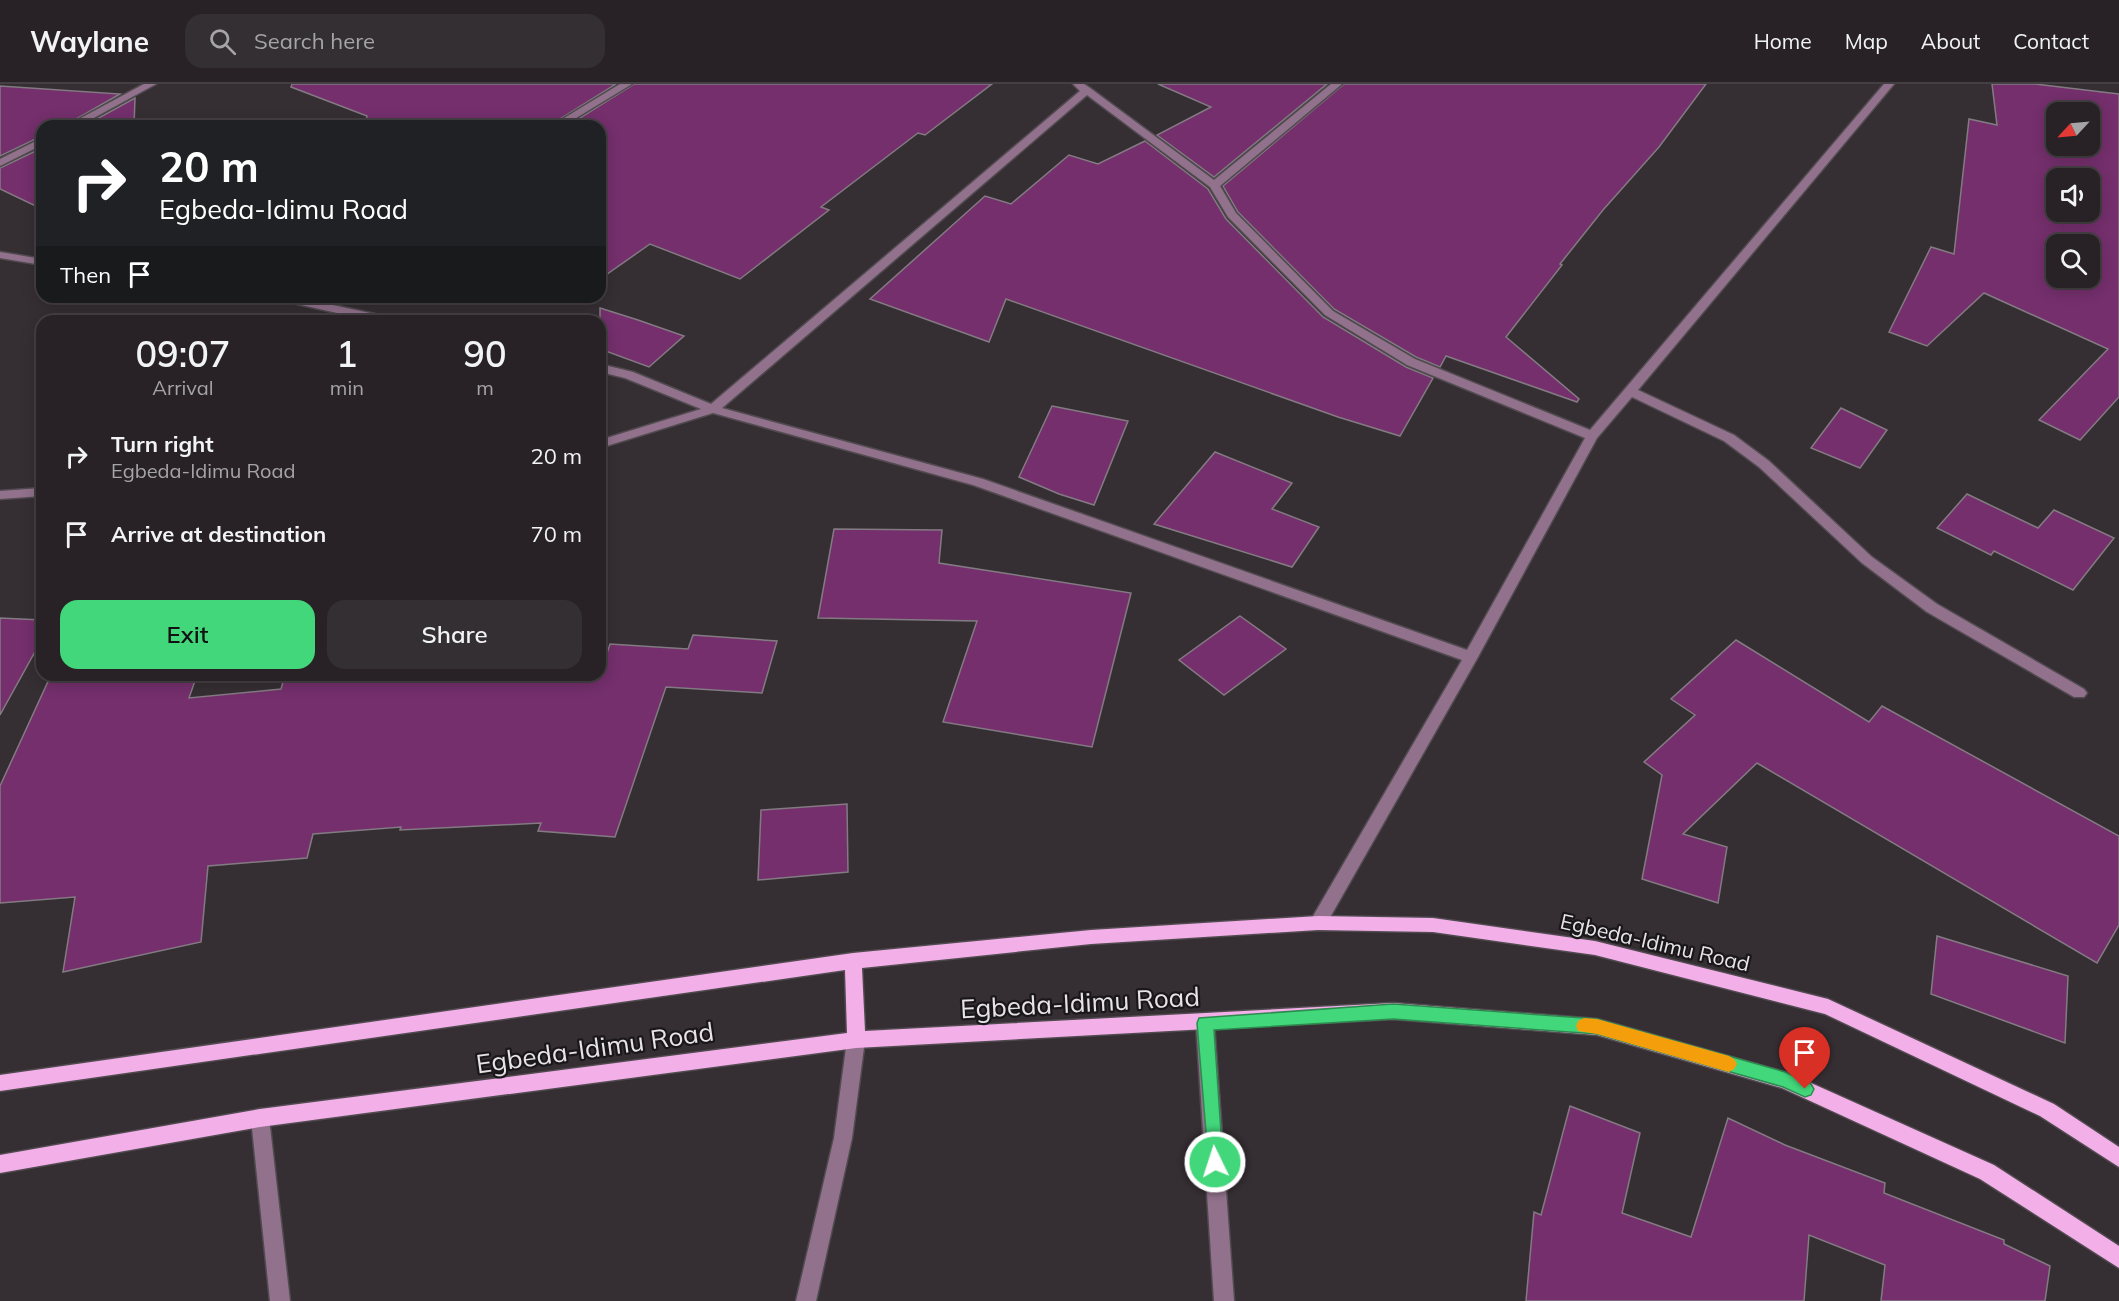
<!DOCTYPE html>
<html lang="en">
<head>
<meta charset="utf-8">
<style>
	:root { --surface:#282226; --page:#342f32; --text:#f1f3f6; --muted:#a5a4a7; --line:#443f43; --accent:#43d77b }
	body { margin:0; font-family:Mulish,sans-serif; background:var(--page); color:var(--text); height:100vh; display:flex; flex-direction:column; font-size:22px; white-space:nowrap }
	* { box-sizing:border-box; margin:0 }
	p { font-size:20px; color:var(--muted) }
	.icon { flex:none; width:33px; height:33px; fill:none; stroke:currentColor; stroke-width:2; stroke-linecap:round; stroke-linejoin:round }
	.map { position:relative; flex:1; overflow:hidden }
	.sheet { position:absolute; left:36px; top:231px; width:570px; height:366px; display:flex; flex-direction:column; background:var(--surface); border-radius:18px; box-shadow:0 3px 15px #0003,0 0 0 2px var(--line) }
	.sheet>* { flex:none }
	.top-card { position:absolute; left:36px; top:36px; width:570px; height:183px; border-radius:18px; box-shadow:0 3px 15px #0003,0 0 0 2px var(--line); background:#202124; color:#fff; overflow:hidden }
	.needle { width:39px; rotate:244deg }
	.fabs { position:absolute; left:2046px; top:18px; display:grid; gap:12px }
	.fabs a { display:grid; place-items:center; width:54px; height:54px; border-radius:12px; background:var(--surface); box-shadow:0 3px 15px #0003,0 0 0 2px var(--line); font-size:30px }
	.pin { position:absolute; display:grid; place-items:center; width:51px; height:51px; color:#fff; margin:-62px -26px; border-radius:50% 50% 50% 0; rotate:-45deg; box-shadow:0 0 6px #0007 }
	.pin .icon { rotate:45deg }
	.me { position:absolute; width:66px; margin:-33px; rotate:356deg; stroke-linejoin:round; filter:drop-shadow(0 0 4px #0008) }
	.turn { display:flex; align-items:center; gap:21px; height:126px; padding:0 24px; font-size:27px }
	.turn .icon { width:78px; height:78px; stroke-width:2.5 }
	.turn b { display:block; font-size:42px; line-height:51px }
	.then { display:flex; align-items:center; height:57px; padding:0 24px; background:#0003; gap:12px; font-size:22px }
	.eta { display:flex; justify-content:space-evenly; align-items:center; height:102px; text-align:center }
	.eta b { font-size:36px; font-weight:600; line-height:42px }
	.cta { display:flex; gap:12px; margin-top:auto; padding:12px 24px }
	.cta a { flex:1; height:69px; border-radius:18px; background:var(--accent); color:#111; font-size:24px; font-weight:600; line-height:69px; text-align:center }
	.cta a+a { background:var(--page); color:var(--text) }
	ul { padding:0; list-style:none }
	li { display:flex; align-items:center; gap:18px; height:78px; padding:0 24px }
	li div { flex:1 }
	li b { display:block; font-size:22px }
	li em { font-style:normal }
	header { display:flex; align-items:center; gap:36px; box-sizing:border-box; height:84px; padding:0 30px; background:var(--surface); border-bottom:2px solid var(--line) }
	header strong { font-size:28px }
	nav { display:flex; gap:33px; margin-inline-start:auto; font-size:21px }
	.search { width:420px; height:54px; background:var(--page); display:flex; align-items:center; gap:15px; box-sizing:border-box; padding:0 21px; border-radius:18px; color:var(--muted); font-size:22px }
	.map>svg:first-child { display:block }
	.building { fill:#742f6c; stroke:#837b82; stroke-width:1.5; fill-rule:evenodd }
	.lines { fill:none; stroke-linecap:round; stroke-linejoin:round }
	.minor-casing { stroke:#514b50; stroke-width:3 }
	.major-casing { stroke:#514b50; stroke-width:3 }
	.minor { fill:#91718c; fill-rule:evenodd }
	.major { fill:#f2afe8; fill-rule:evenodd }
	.route { fill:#43d77b; stroke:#2c8c50; stroke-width:1.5 }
	.slow { fill:#f59e0b }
	.labels { text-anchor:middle; stroke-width:4.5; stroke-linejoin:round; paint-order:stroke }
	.street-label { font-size:21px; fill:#e7e3e7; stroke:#1a171a }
	.near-street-label { font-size:26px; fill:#e7e3e7; stroke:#1a171a }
</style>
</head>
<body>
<header>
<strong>Waylane</strong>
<div class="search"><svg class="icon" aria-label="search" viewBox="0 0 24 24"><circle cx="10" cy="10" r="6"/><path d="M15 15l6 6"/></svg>Search here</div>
<nav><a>Home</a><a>Map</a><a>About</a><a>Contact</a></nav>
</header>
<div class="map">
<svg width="2119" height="1217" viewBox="0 0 2119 1217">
	<rect width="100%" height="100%" fill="#352e33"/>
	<g class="building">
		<polygon points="292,0 616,0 549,42 365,42 367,32 291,3"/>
		<polygon points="634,0 992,0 925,51 918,49 821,123 829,126 740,195 650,160 600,195 600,42 567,42"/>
		<polygon points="1158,0 1327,0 1214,93 1157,51 1211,23"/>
		<polygon points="1344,0 1706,0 1659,63 1603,126 1560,180 1562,181 1506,253 1579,315 1577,318 1446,272 1440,283 1416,273 1334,225 1238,128 1223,102"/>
		<path d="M1992,0H2035L2119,10V313L2080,356L2039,336L2108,265L1984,209L1927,262L1889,248L1931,163L1954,170L1969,35L1997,41ZM2056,28H2090V62H2056ZM2056,94H2090V128H2056ZM2056,160H2090V194H2056Z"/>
		<polygon points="0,2 120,10 64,42 42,42 42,52 0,72"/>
		<polygon points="135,14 134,42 84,42"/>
		<polygon points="1145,57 1208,105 1226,135 1323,233 1406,283 1433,294 1400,352 1338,333 1006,215 989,258 870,215 985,112 1011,120 1069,71 1098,80"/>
		<polygon points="42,64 42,125 0,105 0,84"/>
		<polygon points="600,224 638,236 684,252 649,283 600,265"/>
		<polygon points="1052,322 1128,337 1094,421 1059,410 1019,393"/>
		<polygon points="1841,324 1887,346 1860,384 1811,364"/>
		<polygon points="1215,368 1292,399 1272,425 1319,443 1292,483 1154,440"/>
		<polygon points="1967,410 2038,444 2054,426 2114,454 2073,506 1994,467 1991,471 1937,444"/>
		<polygon points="834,445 942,446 939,479 1131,509 1092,663 943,638 977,537 818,534"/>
		<polygon points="1240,532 1286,565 1224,611 1179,576"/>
		<polygon points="0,534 42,536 42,555 0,631"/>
		<polygon points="693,551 777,557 762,609 666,603 615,753 538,747 541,739 400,746 401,743 313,750 307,774 208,782 201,858 63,888 75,813 0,819 0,702 51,591 197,591 189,614 281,605 285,591 600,591 610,560 688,565"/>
		<polygon points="1736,556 1869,638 1882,622 2119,752 2119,841 2097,879 1757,679 1683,750 1727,763 1718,819 1642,795 1662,691 1644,678 1695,631 1671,615"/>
		<polygon points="847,720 848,788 758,796 761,726"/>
		<polygon points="1937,852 2068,892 2065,959 1931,910"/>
		<polygon points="1570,1022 1640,1049 1622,1129 1691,1153 1728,1034 1785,1061 1885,1099 1884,1109 2004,1156 2004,1160 2050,1182 2045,1217 1881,1217 1885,1181 1809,1151 1804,1217 1526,1217 1534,1128 1541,1131"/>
	</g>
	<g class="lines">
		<defs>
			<g id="minor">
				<polygon points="144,0 156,0 79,42 66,42"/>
				<polygon points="620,0 632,0 563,42 551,42"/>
				<path d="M1073,0H1084L1090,4L1214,96L1331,0H1342L1220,102L1236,129L1333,227L1415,275L1590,346L1884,0H1894L1638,306L1734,351L1769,377L1872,473L1937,520L2084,605L2087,609L2084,613H2074L1927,528L1862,479L1759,383L1724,357L1632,313L1597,354L1478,573L1324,844L1318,846L1312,844L1310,839L1312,834L1462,576L973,401L713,329L600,364V356L701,325L625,294L600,288V280L633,288L711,320L1080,7ZM1087,11L1210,103L1228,133L1325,231L1407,281L1585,354L1467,566L983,395L722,324Z"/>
				<polygon points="42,54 42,61 0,82 0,75"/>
				<polygon points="0,168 42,175 42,181 0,174"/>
				<polygon points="273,213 295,213 389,233 395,237 373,237 279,216"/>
				<polygon points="42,404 42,412 0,415 0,407"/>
				<polygon points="1205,931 1211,933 1214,939 1234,1217 1214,1217 1196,939 1199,933"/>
				<polygon points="856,948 862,950 865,956 852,1054 816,1217 796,1217 834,1054 847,956 850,950"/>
				<polygon points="260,1025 267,1028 269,1034 290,1217 270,1217 251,1034 253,1028"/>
			</g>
			<polygon id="major" points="1318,832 1433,834 1595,857 1828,915 2054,1020 2119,1063 2119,1083 2040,1032 1825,930 1595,871 1433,848 1318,846 1091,860 862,884 865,947 1393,919 1597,935 1791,990 1994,1081 2119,1162 2119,1184 1980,1095 1782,1004 1597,951 1393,935 856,964 260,1043 0,1089 0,1071 260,1025 847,949 845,886 0,1007 0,991 853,869 1091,846"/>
		</defs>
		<use href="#minor" class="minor-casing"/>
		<use href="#major" class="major-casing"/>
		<use href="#minor" class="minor"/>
		<use href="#major" class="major"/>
	</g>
	<polygon class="route" points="1393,920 1597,935 1785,988 1811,1000 1814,1005 1811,1011 1805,1013 1783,1003 1597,950 1393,935 1214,946 1223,1078 1221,1084 1215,1086 1209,1084 1197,939 1199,934"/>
	<polygon class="slow" points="1584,934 1597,935 1729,972 1734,975 1737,980 1734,985 1729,988 1597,950 1578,947 1576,942 1578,937"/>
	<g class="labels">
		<g class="street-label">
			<text transform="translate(1655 859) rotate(13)" y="7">Egbeda-Idimu Road</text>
		</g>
		<g class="near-street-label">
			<text transform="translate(1080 919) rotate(-3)" y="9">Egbeda-Idimu Road</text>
			<text transform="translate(595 964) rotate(-8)" y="9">Egbeda-Idimu Road</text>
		</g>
	</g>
</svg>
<div class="fabs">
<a><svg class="needle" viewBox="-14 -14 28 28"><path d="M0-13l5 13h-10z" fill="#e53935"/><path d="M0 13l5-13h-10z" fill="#a5a4a7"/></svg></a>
<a><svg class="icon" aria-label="sound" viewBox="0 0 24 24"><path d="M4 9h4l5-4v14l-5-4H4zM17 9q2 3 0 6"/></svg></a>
<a><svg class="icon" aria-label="search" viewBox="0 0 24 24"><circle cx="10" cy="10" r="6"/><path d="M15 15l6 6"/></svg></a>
</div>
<div class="pin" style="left:1805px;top:1005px;background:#d93025"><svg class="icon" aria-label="arrive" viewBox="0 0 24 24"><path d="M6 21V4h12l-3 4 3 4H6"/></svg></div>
<svg class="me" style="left:1215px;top:1078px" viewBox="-20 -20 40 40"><circle r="17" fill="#43d77b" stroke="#fff" stroke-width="3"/><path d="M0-11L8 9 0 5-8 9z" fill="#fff"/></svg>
<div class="top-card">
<div class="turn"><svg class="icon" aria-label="right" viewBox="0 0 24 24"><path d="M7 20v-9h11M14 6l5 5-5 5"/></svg><div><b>20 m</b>Egbeda-Idimu Road</div></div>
<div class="then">Then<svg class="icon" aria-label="arrive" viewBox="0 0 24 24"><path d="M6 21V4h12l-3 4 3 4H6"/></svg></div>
</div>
<section class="sheet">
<div class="eta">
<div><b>09:07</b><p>Arrival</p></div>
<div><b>1</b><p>min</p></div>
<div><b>90</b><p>m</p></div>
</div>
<ul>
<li><svg class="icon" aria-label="right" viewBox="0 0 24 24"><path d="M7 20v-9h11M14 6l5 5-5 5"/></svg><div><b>Turn right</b><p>Egbeda-Idimu Road</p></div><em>20 m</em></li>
<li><svg class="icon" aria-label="arrive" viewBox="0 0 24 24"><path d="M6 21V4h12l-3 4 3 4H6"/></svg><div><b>Arrive at destination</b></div><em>70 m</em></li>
</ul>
<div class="cta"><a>Exit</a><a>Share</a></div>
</section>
</div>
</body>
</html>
